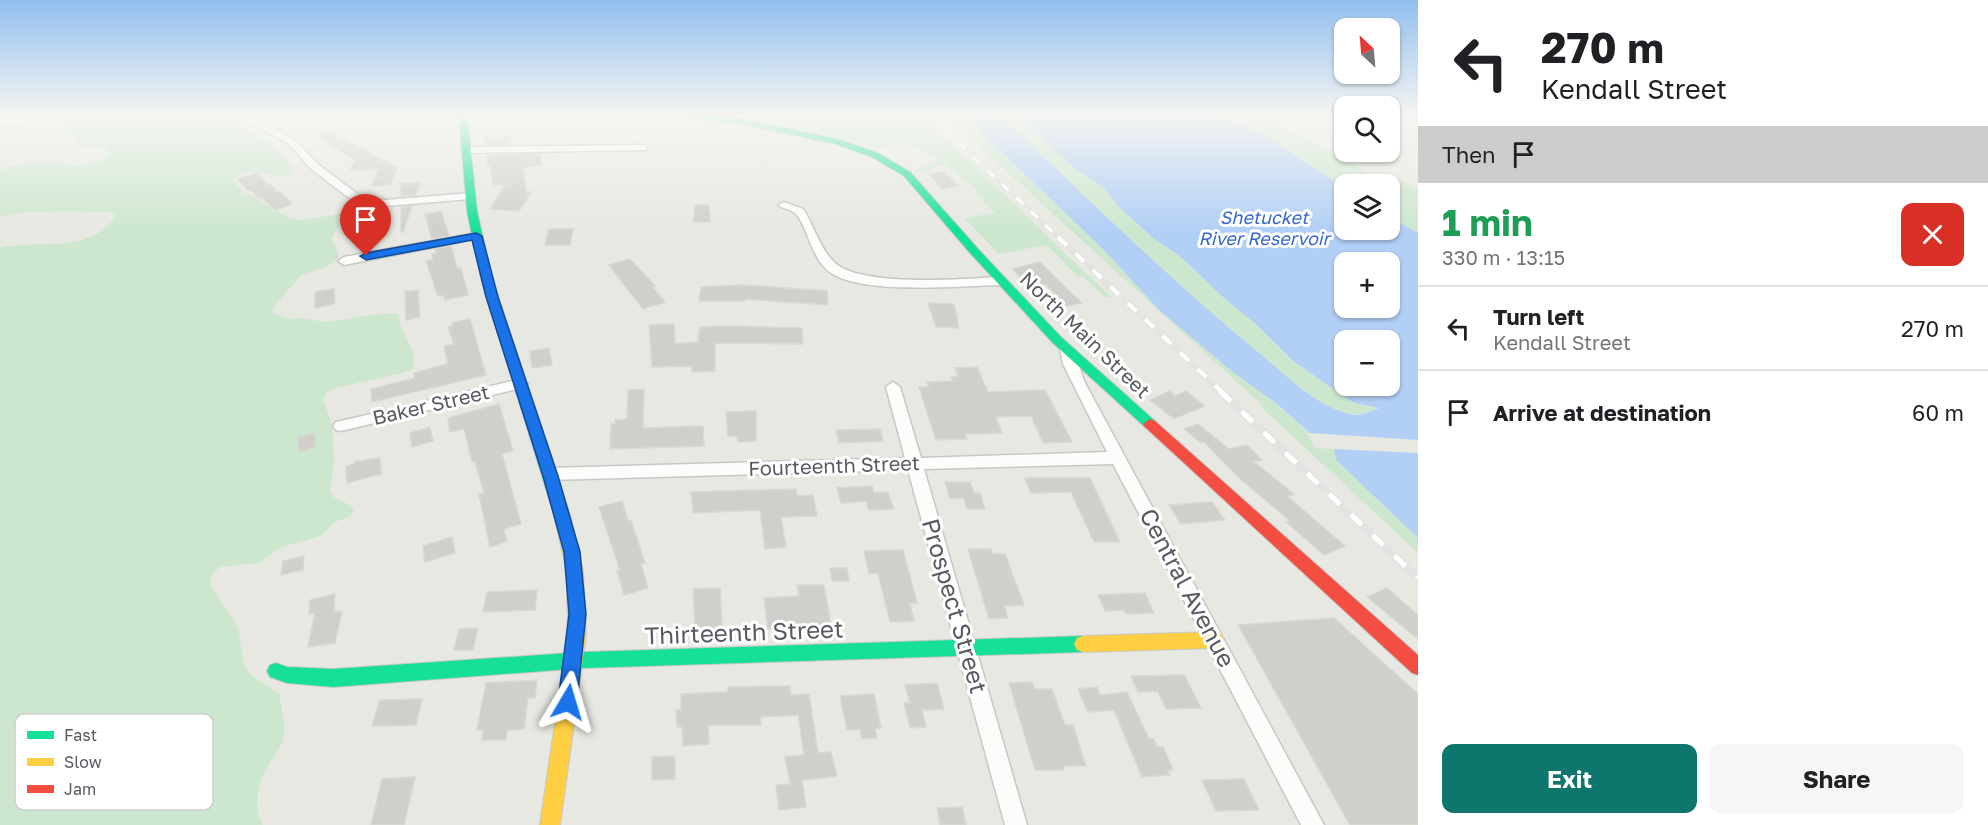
<!DOCTYPE html>
<html lang="en">
<head>
<meta charset="utf-8">
<style>
	:root { --surface:#fff; --page:#f6f6f6; --text:#202124; --muted:#757577; --line:#e0e0e0; --accent:#0f766e }
	body { margin:0; font-family:"Golos Text",sans-serif; background:var(--page); color:var(--text); height:100vh; display:flex; flex-direction:column; font-size:22px; white-space:nowrap }
	* { box-sizing:border-box; margin:0 }
	p { font-size:20px; color:var(--muted) }
	.icon { flex:none; width:33px; height:33px; fill:none; stroke:currentColor; stroke-width:2; stroke-linecap:round; stroke-linejoin:round }
	.map { position:relative; flex:1; overflow:hidden }
	.panel { display:flex; flex-direction:column; background:var(--surface); width:570px }
	.panel>* { flex:none }
	.banner { background:#fff; color:var(--text); overflow:hidden }
	.needle { width:39px; rotate:334deg }
	.buttons { position:absolute; left:1334px; top:18px; display:grid; gap:12px }
	.buttons a { display:grid; place-items:center; width:66px; height:66px; border-radius:12px; background:var(--surface); box-shadow:0 2px 4px #0004; font-size:30px }
	.pin { position:absolute; display:grid; place-items:center; width:51px; height:51px; color:#fff; margin:-62px -26px; border-radius:50% 50% 50% 0; rotate:-45deg; box-shadow:0 0 6px #0007 }
	.pin .icon { rotate:45deg }
	.me { position:absolute; width:66px; margin:-33px; rotate:7deg; stroke-linejoin:round; filter:drop-shadow(0 0 4px #0008) }
	.turn { display:flex; align-items:center; gap:21px; height:126px; padding:0 24px; font-size:27px }
	.turn .icon { width:78px; height:78px; stroke-width:2.5 }
	.turn b { display:block; font-size:42px; line-height:51px }
	.then { display:flex; align-items:center; height:57px; padding:0 24px; background:#0003; gap:12px; font-size:22px }
	.round { display:grid; place-items:center; flex:none; width:63px; height:63px; border-radius:12px; background:var(--page) }
	.summary { display:flex; align-items:center; justify-content:space-between; height:102px; padding:0 24px }
	h1 { font-size:36px; font-weight:700; line-height:45px; color:#1e9e55 }
	.button { display:flex; gap:12px; margin-top:auto; padding:12px 24px }
	.button a { flex:1; height:69px; border-radius:12px; background:var(--accent); color:#fff; font-size:24px; font-weight:700; line-height:69px; text-align:center }
	.button a+a { background:var(--page); color:var(--text) }
	ul { padding:0; list-style:none }
	li { display:flex; align-items:center; gap:18px; height:84px; padding:0 24px; border-top:2px solid var(--line) }
	li div { flex:1 }
	li b { display:block; font-size:22px }
	li em { font-style:normal }
	main { display:flex; flex:1; min-height:0 }
	.map>svg:first-child { display:block }
	.commercial { fill:#f5f3d8 }
	.green { fill:#cde7cf }
	.water { fill:#b2cff6; fill-rule:evenodd }
	.building { fill:#d0cfcc; stroke:#d8d7d1; stroke-width:1.5 }
	.lines { fill:none; stroke-linecap:round; stroke-linejoin:round }
	.street-casing { stroke:#c7c7c7; stroke-width:3 }
	.fast-casing { stroke:#c7c7c7; stroke-width:2 }
	.slow-casing { stroke:#c7c7c7; stroke-width:2 }
	.jam-casing { stroke:#c7c7c7; stroke-width:2 }
	.street { fill:#fcfcfb; fill-rule:evenodd }
	.fast { fill:#16e098; fill-rule:evenodd }
	.slow { fill:#ffcf43; fill-rule:evenodd }
	.jam { fill:#f24e42; fill-rule:evenodd }
	.rail-far2-casing { stroke:#e2e3e2; stroke-width:4.5 }
	.rail-far1-casing { stroke:#e2e3e2; stroke-width:6 }
	.rail-casing { stroke:#e2e3e2; stroke-width:8 }
	.rail-far2 { stroke:#fff; stroke-width:3; stroke-dasharray:10; stroke-linecap:butt }
	.rail-far1 { stroke:#fff; stroke-width:4; stroke-dasharray:12; stroke-linecap:butt }
	.rail { stroke:#fff; stroke-width:5; stroke-dasharray:15; stroke-linecap:butt }
	.route { fill:#1a73e8; stroke:#114b97; stroke-width:1.5 }
	.labels { text-anchor:middle; stroke-width:6; stroke-linejoin:round; paint-order:stroke }
	.far-water-label { font-size:18px; font-style:italic; fill:#3667ca; stroke:#fff }
	.street-label { font-size:20px; fill:#575a61; stroke:#fff }
	.near-street-label { font-size:24px; fill:#575a61; stroke:#fff }
	.key { fill:#fff; stroke:#cdced0; stroke-width:1.5 }
	.key-label { font-size:16px; fill:#575a61 }
</style>
</head>
<body>
<main>
<div class="map">
<svg width="1418" height="825" viewBox="0 0 1418 825">
	<rect width="100%" height="100%" fill="#e8e8e2"/>
	<polygon class="commercial" points="476,115 539,115 526,120 478,126"/>
	<g class="green">
		<polygon points="739,115 921,115 1111,297 1105,297 1082,276 1078,277 1047,245 999,254 964,218 995,213 976,193 978,192 946,164 919,172 916,170 940,160 903,140 879,149 869,144"/>
		<polygon points="945,115 963,115 1103,249 1160,311 1234,373 1277,404 1310,433 1307,433 1315,448 1334,449 1336,460 1418,538 1418,553 1261,407 1263,406"/>
		<path d="M1000,115H1017L1028,127L1040,135L1074,168L1103,187L1120,208L1148,234L1182,258L1226,300L1257,325L1293,361L1354,403L1380,409C1370,411 1359,417 1349,414C1314,405 1286,375 1259,353C1168,279 1085,195 1000,115Z"/>
		<polygon points="1221,115 1254,115 1334,152 1376,179 1396,177 1418,190 1418,233 1389,217 1389,184 1344,184 1344,188 1269,138"/>
		<path d="M168,118C207,119 251,122 280,153C286,159 292,163 293,172C279,183 248,161 233,181L245,192L288,217L300,220L365,210L393,211C382,226 358,215 343,220L331,239L338,252V258L326,267L301,275L272,309L274,314L290,319L300,318L326,322L381,314H399C398,334 421,348 412,370L406,372L336,388L327,392L323,400L330,418L333,438L334,462L330,492L335,498L352,506L354,510L351,516L335,522L321,536L282,547L259,563L220,567L213,573L210,579L212,588L238,627L244,664L250,674L280,694C280,708 286,722 284,735C283,747 275,754 269,764C258,781 252,807 263,825H0V248C36,239 94,255 116,215L112,212C75,212 37,209 0,216V170C12,165 29,163 42,163C61,162 106,176 109,147L78,146L77,140L71,138L65,129C88,115 140,118 168,118Z"/>
	</g>
	<g class="water">
		<path d="M963,115H1000C1085,196 1168,278 1259,353C1286,375 1314,405 1349,414C1358,417 1371,412 1379,408L1354,403L1293,361L1257,325L1226,300L1182,258L1153,238L1120,208L1103,187L1074,168L1040,135L1028,127L1017,115H1221L1269,138L1344,188V230H1389V217L1418,233V440L1310,433L1277,404L1234,373L1160,311L1103,249ZM1344,262H1389V308H1344ZM1344,340H1389V386H1344Z"/>
		<polygon points="1334,449 1418,453 1418,538 1336,460"/>
	</g>
	<g class="building">
		<polygon points="324,128 397,168 390,185 372,186 379,169 350,170 355,160 318,138"/>
		<polygon points="484,136 510,136 507,144 485,145"/>
		<polygon points="516,154 540,154 542,165 523,167 526,192 531,192 519,211 490,209 506,184 493,185 491,165 488,166 486,155"/>
		<polygon points="944,172 958,186 942,189 929,174"/>
		<polygon points="257,173 268,185 270,184 277,192 280,191 292,204 276,210 261,197 258,198 251,190 248,191 237,179"/>
		<polygon points="420,183 416,195 401,196 401,184"/>
		<polygon points="695,205 709,205 710,222 694,222"/>
		<polygon points="412,206 403,232 401,232 401,207"/>
		<polygon points="441,211 449,236 432,239 425,214"/>
		<polygon points="549,229 573,229 570,245 545,245"/>
		<polygon points="451,246 457,268 461,268 468,295 445,300 444,295 438,296 426,261 433,260 432,254 436,253 435,249"/>
		<polygon points="630,259 655,286 652,287 665,302 643,309 609,265"/>
		<polygon points="1040,262 1059,281 1082,303 1067,306 1045,284 1030,287 1012,269"/>
		<polygon points="743,285 827,291 828,305 745,299 745,301 699,301 701,287"/>
		<polygon points="334,289 335,304 315,308 315,292"/>
		<polygon points="418,290 420,317 406,320 405,292"/>
		<polygon points="928,303 954,304 959,328 936,327"/>
		<polygon points="470,319 486,375 372,402 371,389 415,378 414,373 448,364 444,346 454,344 448,327 453,326 452,323"/>
		<polygon points="674,324 675,344 698,342 700,327 729,326 802,328 803,344 715,343 715,371 692,372 692,366 652,367 649,325"/>
		<polygon points="549,348 552,365 532,368 530,351"/>
		<polygon points="977,367 988,392 1045,390 1072,442 1043,443 1031,416 996,417 1002,433 965,434 967,439 936,440 919,387 929,387 927,382 953,381 951,377 958,376 955,368"/>
		<polygon points="644,389 643,428 703,426 704,446 610,449 611,424 615,424 615,420 627,419 628,390"/>
		<polygon points="1170,391 1175,396 1186,391 1205,406 1174,419 1150,400"/>
		<polygon points="499,404 513,451 502,454 521,524 504,529 507,541 490,547 479,494 484,493 475,461 472,462 464,429 450,432 448,418"/>
		<polygon points="756,411 756,441 738,442 737,436 728,436 726,412"/>
		<polygon points="1198,424 1229,449 1247,445 1262,460 1253,461 1294,494 1288,497 1345,546 1324,555 1286,522 1290,521 1236,475 1204,442 1201,443 1184,429"/>
		<polygon points="430,427 433,441 412,447 410,433"/>
		<polygon points="880,429 883,441 839,443 836,430"/>
		<polygon points="315,433 315,447 299,452 298,437"/>
		<polygon points="380,458 381,474 347,483 346,466 355,464 355,462"/>
		<polygon points="1025,478 1090,478 1120,542 1094,542 1071,492 1031,493"/>
		<polygon points="945,482 970,482 974,493 980,493 985,509 967,509 964,498 950,499"/>
		<polygon points="872,486 874,493 888,492 894,509 869,510 866,501 841,503 837,488"/>
		<polygon points="796,489 797,496 813,495 817,516 781,517 786,547 765,549 760,510 693,513 691,492"/>
		<polygon points="622,501 628,521 631,520 645,563 641,564 648,588 624,595 617,571 620,570 599,507"/>
		<polygon points="1212,502 1225,520 1181,524 1169,505"/>
		<polygon points="452,537 455,553 425,562 423,546"/>
		<polygon points="968,549 991,549 993,554 1005,554 1024,605 1004,606 1008,618 989,619"/>
		<polygon points="903,550 917,603 910,603 914,621 890,622 878,573 869,574 864,551"/>
		<polygon points="304,556 303,570 281,575 283,561"/>
		<polygon points="830,568 847,568 849,581 832,581"/>
		<polygon points="797,585 824,585 831,626 768,629 764,598 799,596"/>
		<polygon points="720,588 722,627 695,628 693,589"/>
		<polygon points="1387,588 1418,615 1418,639 1367,597"/>
		<polygon points="537,590 535,610 483,612 487,592"/>
		<polygon points="1145,593 1154,613 1126,614 1124,610 1105,611 1098,595"/>
		<polygon points="335,594 334,612 342,611 335,643 308,647 315,613 309,614 310,600"/>
		<polygon points="1334,618 1418,694 1418,825 1350,825 1238,625"/>
		<polygon points="478,628 473,650 454,650 459,629"/>
		<polygon points="1184,675 1201,708 1166,709 1158,691 1138,692 1131,676"/>
		<polygon points="537,680 535,698 528,698 524,729 507,730 506,740 482,740 483,730 477,730 486,683"/>
		<polygon points="1032,682 1035,689 1052,689 1065,725 1073,725 1086,766 1063,766 1064,770 1035,770 1009,683"/>
		<polygon points="937,683 944,709 922,710 926,727 910,728 904,703 910,703 905,685"/>
		<polygon points="790,686 791,695 809,694 818,753 831,752 837,776 802,780 806,807 779,810 776,785 790,784 785,757 804,755 798,715 760,717 761,725 708,725 709,744 683,746 682,727 677,727 676,710 681,710 681,694 728,692 728,687"/>
		<polygon points="1097,687 1100,695 1127,692 1149,739 1154,739 1157,747 1163,747 1173,770 1167,770 1170,775 1142,777 1114,710 1088,712 1078,689"/>
		<polygon points="874,694 881,728 875,729 877,738 862,739 860,729 847,730 840,696"/>
		<polygon points="422,699 416,725 372,726 380,700"/>
		<polygon points="675,756 675,779 652,780 652,757"/>
		<polygon points="415,777 404,825 371,825 382,779"/>
		<polygon points="1244,779 1259,810 1216,811 1202,780"/>
		<polygon points="962,807 966,825 940,825 937,808"/>
	</g>
	<g class="lines">
		<defs>
			<g id="street">
				<polygon points="64,115 105,115 100,118 0,125 0,119"/>
				<polygon points="209,115 226,115 264,123 295,140 319,165 356,193 368,199 386,200 470,193 475,196 470,199 386,206 362,204 348,197 311,169 289,144 258,127"/>
				<polygon points="643,145 647,146 647,150 466,153 461,150 466,147"/>
				<path d="M784,202L803,209C814,225 819,247 833,261C857,288 965,279 1001,277L1007,281L1001,285C960,286 864,295 831,273C810,259 808,225 795,213C790,209 783,209 778,205Z"/>
				<polygon points="476,233 482,236 480,238 344,265 338,261 344,257"/>
				<polygon points="1067,345 1074,349 1084,381 1324,825 1301,825 1113,464 924,469 1027,825 1005,825 908,470 550,480 544,478 542,474 544,470 550,468 905,458 886,387 893,382 900,387 921,458 1107,452 1063,364 1060,349"/>
				<polygon points="521,379 528,384 526,387 341,431 336,430 333,426 336,422 341,421"/>
			</g>
			<g id="fast">
				<polygon points="459,115 467,115 477,211 492,278 570,515 567,519 562,521 557,519 554,515 481,278 467,211"/>
				<polygon points="682,115 735,117 841,140 878,153 910,172 979,250 1061,337 1155,421 1157,424 1155,427 1145,427 1053,343 971,254 904,176 872,157 836,144 735,123 686,118"/>
				<polygon points="1083,636 1089,638 1092,644 1089,650 1083,652 584,668 333,687 287,683 270,677 267,671 270,665 276,663 287,667 333,669 584,652"/>
			</g>
			<g id="slow">
				<polygon points="562,509 567,511 570,515 583,572 586,635 560,825 540,825 568,635 567,572 554,515 557,511"/>
				<polygon points="1215,632 1221,634 1224,640 1221,646 1215,648 1083,652 1077,650 1074,644 1077,638 1083,636"/>
			</g>
			<polygon id="jam" points="1150,419 1155,421 1418,655 1418,675 1412,673 1145,427 1143,424"/>
		</defs>
		<use href="#street" class="street-casing"/>
		<use href="#fast" class="fast-casing"/>
		<use href="#slow" class="slow-casing"/>
		<use href="#jam" class="jam-casing"/>
		<use href="#street" class="street"/>
		<use href="#fast" class="fast"/>
		<use href="#slow" class="slow"/>
		<use href="#jam" class="jam"/>
		<defs>
			<polyline id="rail-far2" points="929,115 1059,238"/>
			<polyline id="rail-far1" points="1058,237 1222,392"/>
			<polyline id="rail" points="1220,391 1418,578"/>
		</defs>
		<use href="#rail-far2" class="rail-far2-casing"/>
		<use href="#rail-far1" class="rail-far1-casing"/>
		<use href="#rail" class="rail-casing"/>
		<use href="#rail-far2" class="rail-far2"/>
		<use href="#rail-far1" class="rail-far1"/>
		<use href="#rail" class="rail"/>
	</g>
	<linearGradient id="sky" x2="0" y2="1"><stop stop-color="#92bfee"/><stop offset="0.5" stop-color="#f5f5f2"/><stop offset="1" stop-color="#f5f5f2" stop-opacity="0"/></linearGradient>
	<rect width="1418" height="230" fill="url(#sky)"/>
	<polygon class="route" points="476,233 482,236 498,297 558,476 580,552 586,614 577,702 574,709 568,711 561,709 558,702 569,614 564,552 543,476 486,297 472,240 366,260 360,256 366,253"/>
	<g class="labels">
		<g class="far-water-label">
			<text x="1264" y="224">Shetucket<tspan x="1264" dy="21">River Reservoir</tspan></text>
		</g>
		<g class="street-label">
			<text transform="translate(1085 335) rotate(44)" y="7">North Main Street</text>
			<text transform="translate(431 405) rotate(-13)" y="7">Baker Street</text>
			<text transform="translate(834 466) rotate(-2)" y="7">Fourteenth Street</text>
		</g>
		<g class="near-street-label">
			<text transform="translate(1187 588) rotate(62)" y="8">Central Avenue</text>
			<text transform="translate(954 606) rotate(74)" y="8">Prospect Street</text>
			<text transform="translate(744 633) rotate(-2)" y="8">Thirteenth Street</text>
		</g>
	</g>
	<rect x="15" y="714" width="198" height="96" rx="9" class="key"/>
	<rect x="27" y="731" width="27" height="8" fill="#16e098"/>
	<rect x="27" y="758" width="27" height="8" fill="#ffcf43"/>
	<rect x="27" y="785" width="27" height="8" fill="#f24e42"/>
	<g class="key-label">
		<text x="64" y="741">Fast</text>
		<text x="64" y="768">Slow</text>
		<text x="64" y="795">Jam</text>
	</g>
</svg>
<div class="buttons">
<a><svg class="needle" viewBox="-14 -14 28 28"><path d="M0-13l5 13h-10z" fill="#e53935"/><path d="M0 13l5-13h-10z" fill="#757577"/></svg></a>
<a><svg class="icon" aria-label="search" viewBox="0 0 24 24"><circle cx="10" cy="10" r="6"/><path d="M15 15l6 6"/></svg></a>
<a><svg class="icon" aria-label="layers" viewBox="0 0 24 24"><path d="M12 4l9 5-9 5-9-5zM3 14l9 5 9-5"/></svg></a>
<a>+</a>
<a>−</a>
</div>
<div class="pin" style="left:366px;top:256px;background:#d93025"><svg class="icon" aria-label="arrive" viewBox="0 0 24 24"><path d="M6 21V4h12l-3 4 3 4H6"/></svg></div>
<svg class="me" style="left:568px;top:702px" viewBox="-20 -20 40 40"><path d="M0-17L14 15 0 8-14 15z" fill="#1a73e8" stroke="#fff" stroke-width="4"/></svg>
</div>
<section class="panel">
<div class="banner">
<div class="turn"><svg class="icon" aria-label="left" viewBox="0 0 24 24"><path d="M17 20v-9H6M10 6l-5 5 5 5"/></svg><div><b>270 m</b>Kendall Street</div></div>
<div class="then">Then<svg class="icon" aria-label="arrive" viewBox="0 0 24 24"><path d="M6 21V4h12l-3 4 3 4H6"/></svg></div>
</div>
<div class="summary"><div><h1>1 min</h1><p>330 m · 13:15</p></div><a class="round" style="background:#d93025;color:#fff"><svg class="icon" aria-label="close" viewBox="0 0 24 24"><path d="M6 6l12 12M18 6L6 18"/></svg></a></div>
<ul>
<li><svg class="icon" aria-label="left" viewBox="0 0 24 24"><path d="M17 20v-9H6M10 6l-5 5 5 5"/></svg><div><b>Turn left</b><p>Kendall Street</p></div><em>270 m</em></li>
<li><svg class="icon" aria-label="arrive" viewBox="0 0 24 24"><path d="M6 21V4h12l-3 4 3 4H6"/></svg><div><b>Arrive at destination</b></div><em>60 m</em></li>
</ul>
<div class="button"><a>Exit</a><a>Share</a></div>
</section>
</main>
</body>
</html>
